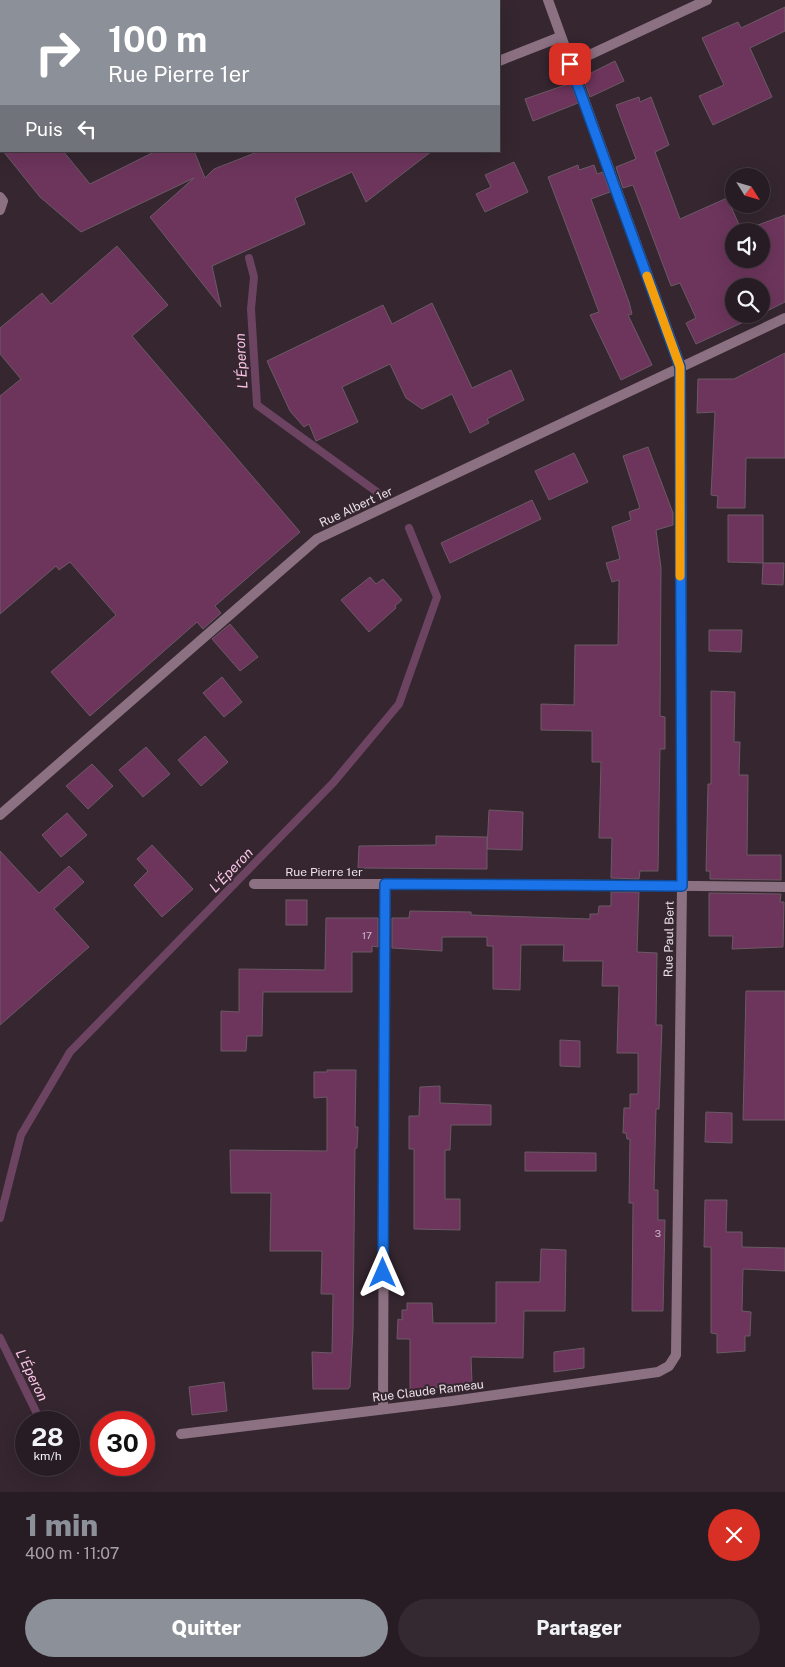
<!DOCTYPE html>
<html lang="fr">
<head>
<meta charset="utf-8">
<style>
	:root { --surface:#281c24; --page:#342931; --text:#f1f3f6; --muted:#a5a1a6; --line:#443a41; --accent:#8c9099 }
	body { margin:0; font-family:"Public Sans",sans-serif; background:var(--page); color:var(--text); height:100vh; display:flex; flex-direction:column; font-size:19px; white-space:nowrap }
	* { box-sizing:border-box; margin:0 }
	p { font-size:16px; color:var(--muted) }
	.icon { flex:none; width:28px; height:28px; fill:none; stroke:currentColor; stroke-width:2; stroke-linecap:round; stroke-linejoin:round }
	.map { position:relative; height:1492px; overflow:hidden }
	.details { display:flex; flex-direction:column; background:var(--surface); flex:1 }
	.details>* { flex:none }
	.banner { position:absolute; left:0px; top:0px; width:500px; height:152px; box-shadow:0 5px 20px #0002,0 0 0 1px var(--line); background:#8c9099; color:#fff; overflow:hidden }
	.needle { width:32px; rotate:127deg }
	.buttons { position:absolute; left:725px; top:168px; display:grid; gap:10px }
	.buttons a { display:grid; place-items:center; width:45px; height:45px; border-radius:50%; background:var(--surface); box-shadow:0 5px 20px #0002,0 0 0 1px var(--line); font-size:25px }
	.speed { position:absolute; left:15px; top:1411px; display:flex; gap:10px; font-size:25px; font-weight:700; text-align:center }
	.speed>* { display:grid; place-content:center; width:65px; height:65px; border-radius:50%; background:var(--surface); box-shadow:0 5px 20px #0002,0 0 0 1px var(--line); line-height:1 }
	.speed small { font-size:12px; font-weight:400 }
	.speed .limit { border:8px solid #d22; background:#fff; color:#111 }
	.pin { position:absolute; display:grid; place-items:center; width:42px; height:42px; color:#fff; margin:-21px; border-radius:10px; box-shadow:0 2px 8px #0006 }
	.me { position:absolute; width:55px; margin:-28px; rotate:0deg; stroke-linejoin:round; filter:drop-shadow(0 0 4px #0008) }
	.turn { display:flex; align-items:center; gap:18px; height:105px; padding:0 25px; font-size:22px }
	.turn .icon { width:65px; height:65px; stroke-width:2.5 }
	.turn b { display:block; font-size:35px; line-height:42px }
	.then { display:flex; align-items:center; height:48px; padding:0 25px; background:#0003; gap:10px; font-size:19px }
	.round { display:grid; place-items:center; flex:none; width:52px; height:52px; border-radius:26px; background:var(--page) }
	.head { display:flex; align-items:center; justify-content:space-between; height:85px; padding:0 25px }
	h1 { font-size:30px; font-weight:800; line-height:38px; color:var(--accent) }
	.primary-button { display:flex; gap:10px; margin-top:auto; padding:10px 25px }
	.primary-button a { flex:1; height:58px; border-radius:30px; background:var(--accent); color:#fff; font-size:20px; font-weight:800; line-height:58px; text-align:center }
	.primary-button a+a { background:var(--page); color:var(--text) }
	.map>svg:first-child { display:block }
	.lines { fill:none; stroke-linecap:round; stroke-linejoin:round }
	.stream { stroke:#6c4462; stroke-width:8 }
	.building { fill:#6d355c; stroke:#6b5a65 }
	.lane { stroke:#8c7182; stroke-width:10 }
	.street { stroke:#8c7182; stroke-width:10 }
	.route-casing { stroke:#114b97; stroke-width:12 }
	.route { stroke:#1a73e8; stroke-width:9 }
	.slow { stroke:#f59e0b; stroke-width:9 }
	.labels { text-anchor:middle; stroke-width:4; stroke-linejoin:round; paint-order:stroke }
	.number-label { font-size:10px; fill:#ccb6c5 }
	.street-label { font-size:12px; fill:#ece1e8; stroke:#352630 }
	.water-label { font-size:14px; font-style:italic; fill:#f9c4e6; stroke:#352630 }
</style>
</head>
<body>
<div class="map">
<svg width="785" height="1492" viewBox="0 0 785 1492">
	<rect width="100%" height="100%" fill="#352630"/>
	<g class="lines">
		<g class="stream">
			<polyline points="249,258 254,277 251,309 257,405 377,492"/>
			<polyline points="0,1218 21,1135 70,1052 333,783 399,704 437,597 409,528"/>
			<polyline points="0,1338 41,1422"/>
		</g>
	</g>
	<g class="building">
		<polygon points="785,7 785,31 750,48 772,97 713,125 699,96 724,85 702,38 738,22 741,28"/>
		<polygon points="615,61 624,81 590,97 583,77"/>
		<polygon points="571,83 578,103 533,121 525,99"/>
		<polygon points="639,97 640,102 651,97 669,145 655,152 680,219 727,198 742,231 734,231 734,259 761,259 761,231 742,231 785,215 785,302 761,314 761,286 734,286 734,314 761,314 696,344 686,323 696,318 680,283 671,286 633,185 623,188 616,167 636,159 616,105"/>
		<polygon points="3,151 63,151 90,184 156,151 194,151 205,178 214,169 260,151 432,151 366,202 352,172 295,198 305,224 212,266 221,307 150,217 194,178 81,232 40,197"/>
		<polygon points="514,162 528,192 485,212 476,194 491,187 485,175"/>
		<polygon points="578,165 579,170 594,165 597,174 603,172 610,192 591,199 629,302 632,314 628,315 652,365 621,380 590,315 599,312 548,177"/>
		<polygon points="117,246 168,305 132,336 300,532 215,606 221,613 203,629 197,622 90,716 51,672 116,615 70,562 59,570 56,566 0,614 0,396 21,379 0,354 0,328 42,293 51,304"/>
		<polygon points="432,303 472,388 511,370 524,400 487,419 489,423 470,433 452,394 422,409 406,398 390,364 342,387 358,422 316,441 309,424 304,427 290,411 267,361 383,305 392,324"/>
		<polygon points="785,353 785,458 746,458 745,508 717,508 718,496 711,495 715,412 697,413 698,379 734,379"/>
		<polygon points="648,447 673,513 673,525 656,530 661,568 660,716 665,717 665,749 660,749 658,871 640,871 639,879 611,878 612,838 599,838 601,762 592,762 592,731 541,730 541,704 574,705 575,645 618,645 619,580 612,582 606,563 620,559 612,527 631,520 629,512 640,508 623,456"/>
		<polygon points="574,453 588,482 549,500 535,471"/>
		<polygon points="532,500 541,519 450,563 441,543"/>
		<polygon points="728,515 763,515 763,563 728,562"/>
		<polygon points="763,563 784,563 783,585 762,584"/>
		<polygon points="370,577 376,584 383,579 402,600 395,606 396,608 369,632 341,600"/>
		<polygon points="230,624 258,657 240,671 212,639"/>
		<polygon points="709,630 742,630 741,652 709,651"/>
		<polygon points="222,677 242,702 224,717 203,693"/>
		<polygon points="711,691 735,692 734,742 740,742 739,775 748,775 747,855 781,855 781,880 710,879 710,871 706,871 708,784 711,784"/>
		<polygon points="205,736 228,762 201,786 178,760"/>
		<polygon points="146,747 170,774 143,797 119,770"/>
		<polygon points="92,764 113,786 88,809 66,786"/>
		<polygon points="489,810 523,812 522,850 487,849"/>
		<polygon points="67,813 87,835 61,857 42,835"/>
		<polygon points="436,836 487,837 487,869 358,868 359,846 436,845"/>
		<polygon points="152,845 193,889 162,917 134,885 148,871 137,859"/>
		<polygon points="0,851 39,893 69,866 84,882 54,909 89,947 0,1025"/>
		<polygon points="611,892 639,892 637,952 657,953 656,1025 662,1025 659,1109 656,1109 654,1190 658,1190 658,1220 665,1220 663,1311 632,1311 633,1203 629,1203 630,1139 627,1139 626,1133 623,1133 624,1108 630,1108 630,1094 638,1094 638,1053 617,1053 619,986 602,986 603,961 563,961 564,945 521,945 520,990 493,989 493,946 487,946 487,937 442,937 442,951 392,948 392,918 409,918 410,911 471,912 471,915 590,919 590,914 598,914 599,906 611,906"/>
		<polygon points="709,893 781,894 780,902 784,902 783,947 732,949 733,936 709,936"/>
		<rect x="286" y="900" width="21" height="25"/>
		<polygon points="326,918 378,918 378,947 372,946 372,952 352,952 352,992 263,992 262,1036 247,1036 246,1051 221,1051 221,1011 239,1012 239,969 325,970"/>
		<polygon points="746,991 785,991 785,1120 743,1120"/>
		<polygon points="560,1040 580,1041 580,1067 560,1066"/>
		<polygon points="327,1070 356,1070 355,1127 358,1127 357,1148 355,1148 353,1329 350,1387 348,1389 313,1389 312,1352 332,1353 333,1294 321,1294 322,1251 270,1251 271,1193 231,1193 230,1150 327,1151 327,1097 314,1098 314,1072 327,1072"/>
		<polygon points="440,1086 440,1103 491,1105 491,1125 451,1125 450,1150 445,1150 445,1199 460,1199 460,1230 414,1229 414,1149 409,1149 409,1116 419,1116 420,1087"/>
		<polygon points="706,1112 732,1113 732,1143 705,1142"/>
		<polygon points="525,1152 596,1153 596,1171 525,1171"/>
		<polygon points="705,1200 727,1200 726,1232 742,1232 742,1247 785,1248 785,1271 743,1269 742,1311 751,1312 750,1336 745,1336 745,1351 717,1353 717,1334 711,1333 711,1247 704,1247"/>
		<polygon points="541,1249 566,1250 565,1311 524,1311 523,1358 471,1357 472,1383 410,1391 410,1339 397,1339 398,1319 402,1320 402,1310 407,1310 407,1303 432,1303 433,1323 496,1323 496,1282 540,1282"/>
		<polygon points="584,1348 584,1368 554,1372 554,1352"/>
		<polygon points="224,1382 227,1411 192,1415 189,1387"/>
	</g>
	<g class="lines">
		<g class="lane">
			<polyline points="306,1 309,0"/>
			<polyline points="0,37 1,39"/>
			<polyline points="499,61 560,37"/>
			<polyline points="0,197 3,201 0,210"/>
		</g>
		<g class="street">
			<polyline points="570,64 707,0"/>
			<polyline points="0,815 317,539 785,318"/>
			<polyline points="254,884 515,884 785,887"/>
			<polyline points="383,1409 385,884"/>
			<polyline points="181,1434 452,1401 658,1372 669,1366 676,1355 682,886 681,367 548,0"/>
		</g>
	</g>
	<g class="lines">
		<defs>
			<polyline id="route" points="383,1273 385,884 682,886 680,367 570,64"/>
		</defs>
		<use href="#route" class="route-casing"/>
		<use href="#route" class="route"/>
		<polyline class="slow" points="647,276 680,367 680,576"/>
	</g>
	<g class="labels">
		<g class="number-label">
			<text x="367" y="939">17</text>
			<text x="658" y="1237">3</text>
		</g>
		<g class="street-label">
			<text transform="translate(356 507) rotate(-25)" y="4">Rue Albert 1er</text>
			<text x="324" y="876">Rue Pierre 1er</text>
			<text transform="translate(669 939) rotate(-89)" y="4">Rue Paul Bert</text>
			<text transform="translate(428 1391) rotate(-7)" y="4">Rue Claude Rameau</text>
		</g>
		<g class="water-label">
			<text transform="translate(241 361) rotate(-93)" y="5">L'Éperon</text>
			<text transform="translate(231 870) rotate(-46)" y="5">L'Éperon</text>
			<text transform="translate(32 1375) rotate(64)" y="5">L'Éperon</text>
		</g>
	</g>
</svg>
<div class="buttons">
<a><svg class="needle" viewBox="-14 -14 28 28"><path d="M0-13l5 13h-10z" fill="#e53935"/><path d="M0 13l5-13h-10z" fill="#a5a1a6"/></svg></a>
<a><svg class="icon" aria-label="sound" viewBox="0 0 24 24"><path d="M4 9h4l5-4v14l-5-4H4zM17 9q2 3 0 6"/></svg></a>
<a><svg class="icon" aria-label="search" viewBox="0 0 24 24"><circle cx="10" cy="10" r="6"/><path d="M15 15l6 6"/></svg></a>
</div>
<div class="speed"><div>28<small>km/h</small></div><div class="limit">30</div></div>
<div class="pin" style="left:570px;top:64px;background:#d93025"><svg class="icon" aria-label="arrive" viewBox="0 0 24 24"><path d="M6 21V4h12l-3 4 3 4H6"/></svg></div>
<svg class="me" style="left:383px;top:1273px" viewBox="-20 -20 40 40"><path d="M0-17L14 15 0 8-14 15z" fill="#1a73e8" stroke="#fff" stroke-width="4"/></svg>
<div class="banner">
<div class="turn"><svg class="icon" aria-label="right" viewBox="0 0 24 24"><path d="M7 20v-9h11M14 6l5 5-5 5"/></svg><div><b>100 m</b>Rue Pierre 1er</div></div>
<div class="then">Puis<svg class="icon" aria-label="left" viewBox="0 0 24 24"><path d="M17 20v-9H6M10 6l-5 5 5 5"/></svg></div>
</div>
</div>
<section class="details">
<div class="head"><div><h1>1 min</h1><p>400 m · 11:07</p></div><a class="round" style="background:#d93025;color:#fff"><svg class="icon" aria-label="close" viewBox="0 0 24 24"><path d="M6 6l12 12M18 6L6 18"/></svg></a></div>
<div class="primary-button"><a>Quitter</a><a>Partager</a></div>
</section>
</body>
</html>
